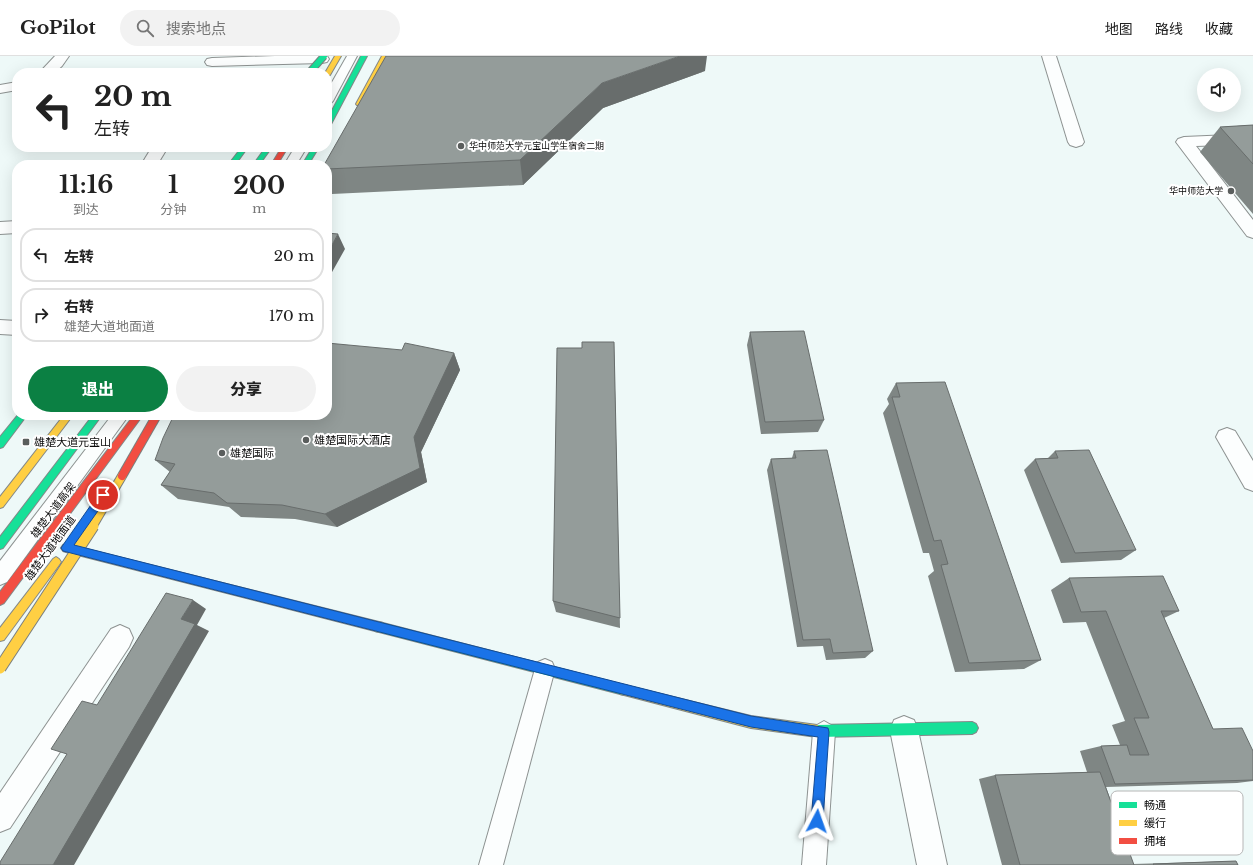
<!DOCTYPE html>
<html lang="zh">
<head>
<meta charset="utf-8">
<style>
	:root { --surface:#fff; --page:#f2f2f2; --text:#222; --muted:#767676; --line:#e0e0e0; --accent:#0b8043 }
	body { margin:0; font-family:"Libre Baskerville","Noto Sans SC",serif; background:var(--page); color:var(--text); height:100vh; display:flex; flex-direction:column; font-size:15px; white-space:nowrap }
	* { box-sizing:border-box; margin:0 }
	p { font-size:13px; color:var(--muted) }
	.icon { flex:none; width:22px; height:22px; fill:none; stroke:currentColor; stroke-width:2; stroke-linecap:round; stroke-linejoin:round }
	.map { position:relative; flex:1; overflow:hidden }
	.drawer { position:absolute; left:12px; top:104px; width:320px; height:260px; display:flex; flex-direction:column; background:var(--surface); border-radius:16px; box-shadow:0 4px 16px #0002 }
	.drawer>* { flex:none }
	.top-card { position:absolute; left:12px; top:12px; width:320px; height:84px; border-radius:16px; box-shadow:0 4px 16px #0002; background:#fff; color:var(--text); overflow:hidden }
	.buttons { position:absolute; left:1197px; top:12px; display:grid; gap:8px }
	.buttons a { display:grid; place-items:center; width:44px; height:44px; border-radius:50%; background:var(--surface); box-shadow:0 4px 16px #0002; font-size:20px }
	.pin { position:absolute; display:grid; place-items:center; width:34px; height:34px; color:#fff; margin:-17px; border:2px solid #fff; border-radius:50%; box-shadow:0 1px 4px #0007 }
	.me { position:absolute; width:44px; margin:-22px; rotate:4deg; stroke-linejoin:round; filter:drop-shadow(0 0 3px #0008) }
	.turn { display:flex; align-items:center; gap:14px; height:84px; padding:0 16px; font-size:18px }
	.turn .icon { width:52px; height:52px; stroke-width:2.5 }
	.turn b { display:block; font-size:28px; line-height:34px }
	.eta { display:flex; justify-content:space-evenly; align-items:center; height:68px; text-align:center }
	.eta b { font-size:24px; font-weight:800; line-height:28px }
	.action { display:flex; gap:8px; margin-top:auto; padding:8px 16px }
	.action a { flex:1; height:46px; border-radius:24px; background:var(--accent); color:#fff; font-size:16px; font-weight:800; line-height:46px; text-align:center }
	.action a+a { background:var(--page); color:var(--text) }
	ul { padding:0; list-style:none }
	li { display:flex; align-items:center; gap:12px; height:54px; margin:0 8px 6px; padding:0 8px; border:2px solid var(--line); border-radius:16px }
	li div { flex:1 }
	li b { display:block; font-size:15px }
	li em { font-style:normal }
	header { display:flex; align-items:center; gap:24px; box-sizing:border-box; height:56px; padding:0 20px; background:var(--surface); border-bottom:1px solid var(--line) }
	header strong { font-size:19px }
	nav { display:flex; gap:22px; margin-inline-start:auto; font-size:14px }
	.search { width:280px; height:36px; background:var(--page); display:flex; align-items:center; gap:10px; box-sizing:border-box; padding:0 14px; border-radius:22px; color:var(--muted); font-size:15px }
	.map>svg:first-child { display:block }
	.lines { fill:none; stroke-linecap:round; stroke-linejoin:round }
	.lane-casing { stroke:#8d9291; stroke-width:2 }
	.street-casing { stroke:#8d9291; stroke-width:2 }
	.fast-casing { stroke:#838888; stroke-width:2 }
	.slow-casing { stroke:#838888; stroke-width:2 }
	.jam-casing { stroke:#838888; stroke-width:2 }
	.lane { fill:#fcfefe; fill-rule:evenodd }
	.street { fill:#fcfefe; fill-rule:evenodd }
	.fast { fill:#16e098; fill-rule:evenodd }
	.slow { fill:#ffcf43; fill-rule:evenodd }
	.jam { fill:#f24e42; fill-rule:evenodd }
	.fast-bridge-casing { stroke:#7a7f7e; stroke-width:8; stroke-linecap:butt }
	.slow-bridge-far1-casing { stroke:#7a7f7e; stroke-width:10; stroke-linecap:butt }
	.slow-bridge-casing { stroke:#7a7f7e; stroke-width:13; stroke-linecap:butt }
	.jam-bridge-casing { stroke:#7a7f7e; stroke-width:10; stroke-linecap:butt }
	.fast-bridge { stroke:#16e098; stroke-width:6 }
	.slow-bridge-far1 { stroke:#ffcf43; stroke-width:8 }
	.slow-bridge { stroke:#ffcf43; stroke-width:11 }
	.jam-bridge { stroke:#f24e42; stroke-width:8 }
	.wall { fill:#7f8684 }
	.shaded-wall { fill:#686d6c }
	.building { fill:#949c9a; stroke:#686d6c }
	.route { fill:#1a73e8; stroke:#114b97 }
	.poi-dot { fill:#5a5e5d; stroke:#fff; stroke-width:1.5 }
	.labels { text-anchor:middle; stroke-width:4; stroke-linejoin:round; paint-order:stroke }
	.far-poi-label { font-size:9px; fill:#0a0a0a; stroke:#fff; text-anchor:start }
	.poi-label { font-size:11px; fill:#0a0a0a; stroke:#fff; text-anchor:start }
	.street-label { font-size:11px; fill:#0a0a0a; stroke:#fff }
	.key { fill:#fff; stroke:#b6b6b6; stroke-width:1 }
	.key-label { font-size:11px; fill:#0a0a0a }
</style>
</head>
<body>
<header>
<strong>GoPilot</strong>
<div class="search"><svg class="icon" aria-label="search" viewBox="0 0 24 24"><circle cx="10" cy="10" r="6"/><path d="M15 15l6 6"/></svg>搜索地点</div>
<nav><a>地图</a><a>路线</a><a>收藏</a></nav>
</header>
<div class="map">
<svg width="1253" height="809" viewBox="0 0 1253 809">
	<rect width="100%" height="100%" fill="#eef9f8"/>
	<g class="lines">
		<defs>
			<g id="lane">
				<polygon points="347,0 357,0 333,45 331,47 327,48 327,35"/>
				<polygon points="295,91 307,91 296,109 284,109"/>
				<polygon points="112,359 129,359 7,526 0,529 0,505"/>
				<polygon points="545,603 552,606 555,613 503,809 479,809 535,613 538,606"/>
				<polygon points="824,665 831,669 835,676 826,809 802,809 813,676 817,669"/>
			</g>
			<g id="street">
				<polygon points="55,0 69,0 62,10 54,17 39,17"/>
				<polygon points="275,0 327,0 329,3 327,6 322,7 212,10 207,9 205,6 207,3 212,2"/>
				<polygon points="1042,0 1056,0 1084,86 1082,89 1076,91 1070,89 1068,86"/>
				<polygon points="17,26 17,34 0,37 0,29"/>
				<polygon points="1253,78 1253,88 1196,90 1253,164 1253,182 1247,180 1176,86 1178,83 1184,81"/>
				<polygon points="152,91 168,91 157,109 141,109"/>
				<polygon points="17,165 17,177 0,178 0,166"/>
				<polygon points="0,264 17,265 17,279 0,278"/>
				<polygon points="1227,372 1235,375 1253,405 1253,435 1245,432 1216,381 1219,375"/>
				<polygon points="120,569 129,573 133,582 129,591 10,772 0,776 0,737 111,573"/>
				<polygon points="904,660 914,664 918,674 947,809 917,809 890,674 894,664"/>
			</g>
			<g id="fast">
				<polygon points="361,0 367,0 330,70 327,72 327,64"/>
				<polygon points="242,91 248,91 235,109 228,109"/>
				<polygon points="266,91 272,91 259,109 253,109"/>
				<polygon points="313,91 319,91 308,109 302,109"/>
				<polygon points="18,359 27,359 3,391 0,392 0,381"/>
				<polygon points="93,359 102,359 3,492 0,493 0,481"/>
				<polygon points="379,566 624,629 628,630 629,634 628,638 624,639 379,576 375,575 374,571 375,567"/>
				<polygon points="972,666 976,668 978,672 976,676 972,678 817,681 813,679 811,675 813,671 817,669"/>
			</g>
			<g id="slow">
				<polygon points="335,0 341,0 330,19 327,21 327,17 325,17"/>
				<polygon points="382,0 388,0 362,48 357,49 356,48"/>
				<polygon points="64,359 73,359 3,451 0,452 0,441"/>
				<polygon points="66,488 379,566 383,567 384,571 383,575 379,576 66,496 63,495 61,492 63,489"/>
				<polygon points="56,501 59,503 61,506 59,509 4,584 0,585 0,572 53,503"/>
				<polygon points="624,629 751,660 817,669 821,671 823,675 821,679 817,681 751,672 624,639 620,638 619,634 620,630"/>
			</g>
			<g id="jam">
				<polygon points="282,91 288,91 277,109 271,109"/>
				<polygon points="134,359 143,359 4,547 0,549 0,536"/>
			</g>
		</defs>
		<use href="#lane" class="lane-casing"/>
		<use href="#street" class="street-casing"/>
		<use href="#fast" class="fast-casing"/>
		<use href="#slow" class="slow-casing"/>
		<use href="#jam" class="jam-casing"/>
		<use href="#lane" class="lane"/>
		<use href="#street" class="street"/>
		<use href="#fast" class="fast"/>
		<use href="#slow" class="slow"/>
		<use href="#jam" class="jam"/>
		<defs>
			<polyline id="fast-bridge" points="309,17 324,0"/>
			<polyline id="slow-bridge-far1" points="92,471 122,420"/>
			<polyline id="slow-bridge" points="0,612 93,470"/>
			<polyline id="jam-bridge" points="122,420 157,359"/>
		</defs>
		<use href="#fast-bridge" class="fast-bridge-casing"/>
		<use href="#slow-bridge-far1" class="slow-bridge-far1-casing"/>
		<use href="#slow-bridge" class="slow-bridge-casing"/>
		<use href="#jam-bridge" class="jam-bridge-casing"/>
		<use href="#fast-bridge" class="fast-bridge"/>
		<use href="#slow-bridge-far1" class="slow-bridge-far1"/>
		<use href="#slow-bridge" class="slow-bridge"/>
		<use href="#jam-bridge" class="jam-bridge"/>
	</g>
	<g class="wall">
		<polygon points="705,15 603,52 523,129 332,138 327,126 327,109"/>
		<polygon points="1253,69 1253,158 1200,96 1220,71"/>
		<polygon points="750,276 824,364 818,376 761,378 747,289"/>
		<polygon points="614,286 620,572 556,556 553,545 582,292"/>
		<polygon points="454,297 460,314 421,396 427,426 337,471 295,463 241,461 229,451 178,443 161,429 170,416 155,404"/>
		<polygon points="896,327 1041,604 1024,613 955,616 928,520 934,515 929,497 923,497 883,357 889,348 887,343"/>
		<polygon points="794,395 873,595 865,602 826,604 823,590 797,591 767,414 771,403 792,402"/>
		<polygon points="1055,395 1136,494 1121,504 1061,507 1024,414 1035,403 1048,402"/>
		<polygon points="1069,522 1179,555 1164,562 1213,673 1253,695 1253,725 1237,727 1106,731 1133,808 1236,805 1238,809 1002,809 979,723 995,719 1087,716 1080,695 1101,690 1120,689 1112,669 1125,665 1086,566 1063,567 1051,534"/>
	</g>
	<g class="shaded-wall">
		<polygon points="680,0 707,0 705,15 603,52 523,129 520,104 602,27"/>
		<polygon points="338,178 345,193 327,225 327,198"/>
		<polygon points="454,297 460,314 421,396 427,426 337,471 325,458 414,381"/>
		<polygon points="193,544 206,553 197,569 209,575 74,809 53,809 181,563"/>
	</g>
	<g class="building">
		<polygon points="386,0 680,0 602,27 520,104 327,113 327,109 324,109"/>
		<polygon points="1253,69 1253,108 1220,71"/>
		<polygon points="327,177 338,178 327,198"/>
		<polygon points="804,275 824,364 765,366 750,276"/>
		<polygon points="582,286 614,286 620,562 553,545 557,292 582,292"/>
		<polygon points="327,287 402,294 405,287 454,297 414,381 420,412 325,458 282,449 227,447 214,437 161,429 175,408 155,404 163,382 174,359 327,359"/>
		<polygon points="945,326 1041,604 969,607 941,509 948,508 941,484 934,485 892,341 900,341 896,327"/>
		<polygon points="827,394 873,595 833,597 830,583 803,584 771,403 796,402 794,395"/>
		<polygon points="1089,394 1136,494 1075,497 1035,403 1058,402 1055,395"/>
		<polygon points="1163,520 1179,555 1161,555 1213,673 1242,672 1253,695 1253,724 1115,728 1101,690 1127,689 1130,699 1149,699 1134,662 1149,662 1106,555 1081,556 1069,522"/>
		<polygon points="166,537 193,544 181,563 195,568 53,809 0,809 0,806 67,698 51,693 82,645 97,649"/>
		<polygon points="1100,716 1134,809 1020,809 995,719"/>
		<polygon points="1236,805 1238,809 1154,809 1153,808"/>
	</g>
	<polygon class="route" points="103,435 107,436 108,439 107,442 74,489 751,660 828,672 829,676 823,765 821,769 817,771 813,769 811,765 818,681 751,671 63,495 61,492 63,489 100,436"/>
	<g class="poi-dot">
		<circle cx="461" cy="90" r="4"/>
		<circle cx="1231" cy="135" r="4"/>
		<circle cx="306" cy="384" r="4"/>
		<rect x="22" y="382" width="8" height="8" rx="2"/>
		<circle cx="222" cy="397" r="4"/>
	</g>
	<g class="labels">
		<g class="far-poi-label">
			<text x="469" y="93">华中师范大学元宝山学生宿舍二期</text>
			<text x="1223" y="138" text-anchor="end">华中师范大学</text>
		</g>
		<g class="poi-label">
			<text x="314" y="388">雄楚国际大酒店</text>
			<text x="34" y="390">雄楚大道元宝山</text>
			<text x="230" y="401">雄楚国际</text>
		</g>
		<g class="street-label">
			<text transform="translate(53 454) rotate(-53)" y="4">雄楚大道高架</text>
			<text transform="translate(50 492) rotate(-54)" y="4">雄楚大道地面道</text>
		</g>
	</g>
	<rect x="1111" y="735" width="132" height="64" rx="6" class="key"/>
	<rect x="1119" y="746" width="18" height="6" fill="#16e098"/>
	<rect x="1119" y="764" width="18" height="6" fill="#ffcf43"/>
	<rect x="1119" y="782" width="18" height="6" fill="#f24e42"/>
	<g class="key-label">
		<text x="1144" y="753">畅通</text>
		<text x="1144" y="771">缓行</text>
		<text x="1144" y="789">拥堵</text>
	</g>
</svg>
<div class="buttons">
<a><svg class="icon" aria-label="sound" viewBox="0 0 24 24"><path d="M4 9h4l5-4v14l-5-4H4zM17 9q2 3 0 6"/></svg></a>
</div>
<div class="pin" style="left:103px;top:439px;background:#d93025"><svg class="icon" aria-label="arrive" viewBox="0 0 24 24"><path d="M6 21V4h12l-3 4 3 4H6"/></svg></div>
<svg class="me" style="left:817px;top:765px" viewBox="-20 -20 40 40"><path d="M0-17L14 15 0 8-14 15z" fill="#1a73e8" stroke="#fff" stroke-width="4"/></svg>
<div class="top-card">
<div class="turn"><svg class="icon" aria-label="left" viewBox="0 0 24 24"><path d="M17 20v-9H6M10 6l-5 5 5 5"/></svg><div><b>20 m</b>左转</div></div>
</div>
<section class="drawer">
<div class="eta">
<div><b>11:16</b><p>到达</p></div>
<div><b>1</b><p>分钟</p></div>
<div><b>200</b><p>m</p></div>
</div>
<ul>
<li><svg class="icon" aria-label="left" viewBox="0 0 24 24"><path d="M17 20v-9H6M10 6l-5 5 5 5"/></svg><div><b>左转</b></div><em>20 m</em></li>
<li><svg class="icon" aria-label="right" viewBox="0 0 24 24"><path d="M7 20v-9h11M14 6l5 5-5 5"/></svg><div><b>右转</b><p>雄楚大道地面道</p></div><em>170 m</em></li>
</ul>
<div class="action"><a>退出</a><a>分享</a></div>
</section>
</div>
</body>
</html>
